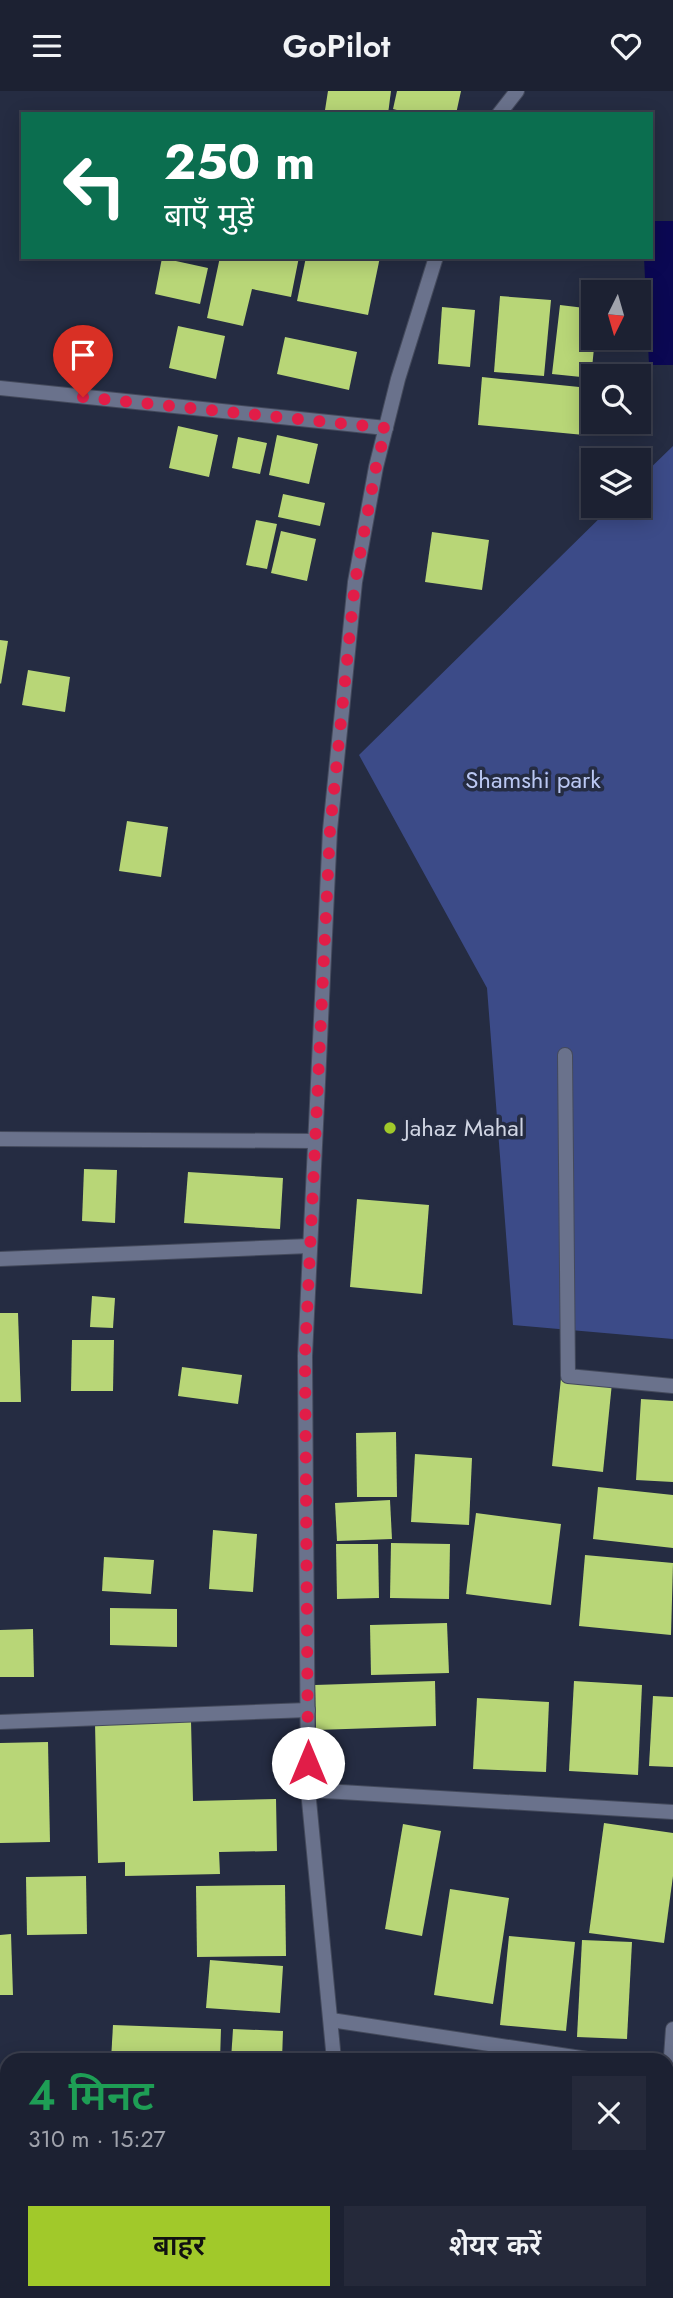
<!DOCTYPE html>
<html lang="hi">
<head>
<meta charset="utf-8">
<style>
	:root { --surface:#1c2132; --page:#25293a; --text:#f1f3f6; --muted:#a0a3ac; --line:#3a3e4d; --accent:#a1c92a }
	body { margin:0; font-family:Jost,"Noto Sans Devanagari",sans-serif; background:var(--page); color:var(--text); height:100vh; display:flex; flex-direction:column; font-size:26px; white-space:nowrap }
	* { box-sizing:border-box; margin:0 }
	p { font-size:23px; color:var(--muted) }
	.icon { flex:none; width:38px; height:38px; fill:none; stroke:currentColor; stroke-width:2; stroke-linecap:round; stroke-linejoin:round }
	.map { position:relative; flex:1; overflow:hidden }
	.drawer { position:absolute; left:0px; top:1962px; width:674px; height:247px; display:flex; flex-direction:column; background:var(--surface); border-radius:21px 21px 0 0; box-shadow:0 4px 18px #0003,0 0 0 2px var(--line) }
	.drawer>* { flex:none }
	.top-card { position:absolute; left:21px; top:21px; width:632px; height:147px; border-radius:0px; box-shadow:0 4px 18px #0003,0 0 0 2px var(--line); background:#0b6e4f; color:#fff; overflow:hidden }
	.needle { width:46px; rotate:185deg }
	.controls { position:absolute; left:581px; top:189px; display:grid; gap:14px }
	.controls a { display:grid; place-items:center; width:70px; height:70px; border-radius:0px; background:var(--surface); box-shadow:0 4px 18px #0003,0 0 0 2px var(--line); font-size:35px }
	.pin { position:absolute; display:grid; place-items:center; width:60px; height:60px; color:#fff; margin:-72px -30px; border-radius:50% 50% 50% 0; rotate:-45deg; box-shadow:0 0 7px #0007 }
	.pin .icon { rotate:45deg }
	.me { position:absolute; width:77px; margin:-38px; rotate:0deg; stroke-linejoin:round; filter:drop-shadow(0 0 5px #0008) }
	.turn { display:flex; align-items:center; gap:24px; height:147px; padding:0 28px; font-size:32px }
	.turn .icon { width:91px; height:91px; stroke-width:2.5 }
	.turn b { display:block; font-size:49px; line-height:60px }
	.round { display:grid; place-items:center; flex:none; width:74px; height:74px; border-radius:0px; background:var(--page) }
	.headline { display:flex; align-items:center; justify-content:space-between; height:119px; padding:0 28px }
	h1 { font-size:42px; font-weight:600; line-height:52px; color:#1e9e55 }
	.button { display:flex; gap:14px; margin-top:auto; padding:14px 28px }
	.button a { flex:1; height:80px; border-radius:0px; background:var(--accent); color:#111; font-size:28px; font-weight:600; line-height:80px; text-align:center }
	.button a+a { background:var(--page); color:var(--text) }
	header { display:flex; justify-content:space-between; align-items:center; height:91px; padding:0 28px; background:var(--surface); font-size:32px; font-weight:600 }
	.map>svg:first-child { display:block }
	.green { fill:#3c4b88 }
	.water { fill:#0b0853 }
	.building { fill:#b8d677 }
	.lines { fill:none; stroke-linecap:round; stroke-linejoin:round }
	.minor-casing { stroke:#444a5c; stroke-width:16 }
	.tertiary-casing { stroke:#444a5c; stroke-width:16 }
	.minor { stroke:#6a728c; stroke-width:14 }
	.tertiary { stroke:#6a728c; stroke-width:14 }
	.route { stroke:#e11d48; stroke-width:12; stroke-dasharray:0 21.6 }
	.poi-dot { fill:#a1c92a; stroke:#252c42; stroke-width:2.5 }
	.labels { text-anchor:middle; stroke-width:7; stroke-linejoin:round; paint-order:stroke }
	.park-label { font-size:24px; fill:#bbc8f3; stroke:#252c42 }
	.poi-label { font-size:24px; fill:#d0d5e3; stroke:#252c42; text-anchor:start }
</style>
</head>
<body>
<header><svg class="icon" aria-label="menu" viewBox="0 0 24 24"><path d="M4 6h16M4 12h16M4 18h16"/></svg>GoPilot<svg class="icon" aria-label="heart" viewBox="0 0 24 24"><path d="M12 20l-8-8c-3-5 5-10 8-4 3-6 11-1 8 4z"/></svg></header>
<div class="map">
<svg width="673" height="2207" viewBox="0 0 673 2207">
	<rect width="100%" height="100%" fill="#252c42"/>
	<polygon class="green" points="673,355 673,1248 513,1234 487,897 359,664 612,415 639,415 639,388"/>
	<polygon class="water" points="651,130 673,130 673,274 649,274 644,166 651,166"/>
	<g class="building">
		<polygon points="328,0 391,0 388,23 350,23 325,19"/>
		<polygon points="397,0 461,0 456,23 412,23 393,18"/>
		<polygon points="220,166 299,166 291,206 252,198 243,235 207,227"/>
		<polygon points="306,166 380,166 368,224 297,210"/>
		<polygon points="162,167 208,177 200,213 155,203"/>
		<polygon points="500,205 551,209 544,285 494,281"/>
		<polygon points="560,214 593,218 593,247 595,247 591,287 552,283"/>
		<polygon points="442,216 475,219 470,276 438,273"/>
		<polygon points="178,235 225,245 216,288 169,277"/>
		<polygon points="285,246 357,261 349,299 277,283"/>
		<polygon points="482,286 589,297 584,344 478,334"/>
		<polygon points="178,335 218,344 209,386 169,377"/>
		<polygon points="277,344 318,353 309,393 269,384"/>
		<polygon points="238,346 267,352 260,383 232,377"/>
		<polygon points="283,403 325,412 320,435 278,426"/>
		<polygon points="256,429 277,433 267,478 246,474"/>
		<polygon points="281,440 316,448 307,490 271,482"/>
		<polygon points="432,441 489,449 482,499 425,491"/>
		<polygon points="0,549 8,550 1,593 0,592"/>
		<polygon points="28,579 70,586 65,621 22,614"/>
		<polygon points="127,730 168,736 161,786 119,780"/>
		<polygon points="84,1078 117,1079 115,1132 82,1130"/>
		<polygon points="188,1081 283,1087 280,1138 184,1132"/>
		<polygon points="357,1108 429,1114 422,1203 350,1196"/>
		<polygon points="92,1205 115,1207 113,1237 90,1236"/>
		<polygon points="0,1222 18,1222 21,1311 0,1311"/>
		<polygon points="72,1249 114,1249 113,1300 71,1300"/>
		<polygon points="182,1276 242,1284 238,1313 178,1305"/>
		<polygon points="561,1287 612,1292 603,1381 552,1375"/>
		<polygon points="641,1308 673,1310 673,1391 636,1389"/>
		<polygon points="396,1341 397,1406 357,1406 356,1342"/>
		<polygon points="415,1363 472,1367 469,1434 411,1431"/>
		<polygon points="598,1396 673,1404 673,1457 593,1448"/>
		<polygon points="390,1409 392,1448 337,1450 335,1412"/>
		<polygon points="476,1422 561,1433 551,1514 466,1503"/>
		<polygon points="213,1439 257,1443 253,1501 209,1498"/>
		<polygon points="391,1452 450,1453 449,1508 390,1507"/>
		<polygon points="336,1453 378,1453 379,1507 337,1508"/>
		<polygon points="585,1464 673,1472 671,1544 579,1535"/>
		<polygon points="104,1466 154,1469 151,1503 102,1500"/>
		<polygon points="110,1517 177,1518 177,1556 110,1554"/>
		<polygon points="447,1532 449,1582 371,1584 370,1534"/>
		<polygon points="33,1538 34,1586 0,1586 0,1539"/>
		<polygon points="435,1590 436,1635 316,1639 315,1594"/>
		<polygon points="574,1590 642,1594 638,1684 569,1680"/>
		<polygon points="653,1605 673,1606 673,1676 649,1675"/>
		<polygon points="477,1607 549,1611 546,1681 473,1678"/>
		<polygon points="191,1630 193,1710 276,1708 277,1760 219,1761 220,1783 125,1785 125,1771 98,1772 95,1632"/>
		<polygon points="48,1651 50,1751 0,1752 0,1652"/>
		<polygon points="604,1732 673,1742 673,1785 664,1852 589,1842"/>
		<polygon points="403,1733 441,1740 422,1845 385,1838"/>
		<polygon points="86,1785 87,1843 27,1844 26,1786"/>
		<polygon points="285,1794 286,1865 197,1866 196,1795"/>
		<polygon points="450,1798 509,1807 493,1913 434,1904"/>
		<polygon points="11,1843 13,1904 0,1904 0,1844"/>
		<polygon points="509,1845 575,1851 566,1940 500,1934"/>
		<polygon points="582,1849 632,1851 627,1948 577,1946"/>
		<polygon points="210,1869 283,1875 280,1922 206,1917"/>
		<polygon points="113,1934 221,1938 220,1969 111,1969"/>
		<polygon points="233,1938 283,1940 282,1969 231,1969"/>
		<polygon points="667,2031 673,2032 673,2098 667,2097"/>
		<polygon points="667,2178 673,2179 673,2207 641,2207 642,2202 667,2202"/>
		<polygon points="456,2202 500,2202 499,2207 455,2207"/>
	</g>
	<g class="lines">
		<defs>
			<g id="minor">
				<polyline points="0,297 386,337"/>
				<polyline points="565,964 568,1285 673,1295"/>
				<polyline points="0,1048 315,1050"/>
				<polyline points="0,1168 310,1155"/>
				<polyline points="0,1631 308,1619"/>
				<polyline points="308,1699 673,1721"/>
				<polyline points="331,1929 594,1969"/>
				<polyline points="670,1980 673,1938"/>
				<polyline points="667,2126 673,2127"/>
				<polyline points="24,2207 24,2202"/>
				<polyline points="630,2207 631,2202"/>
			</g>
			<g id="tertiary">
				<polyline points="499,23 517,0"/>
				<polyline points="334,1969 308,1699 305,1265 330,739 355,491 376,376 398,288 436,166"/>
				<polyline points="340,2202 340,2207"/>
			</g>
		</defs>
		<use href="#minor" class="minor-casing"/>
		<use href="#tertiary" class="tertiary-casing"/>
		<use href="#minor" class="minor"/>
		<use href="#tertiary" class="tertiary"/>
	</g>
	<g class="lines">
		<polyline class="route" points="83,306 386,337 376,376 355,491 330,739 305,1265 308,1672"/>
	</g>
	<circle class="poi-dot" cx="390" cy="1037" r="7"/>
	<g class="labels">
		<g class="park-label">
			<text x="533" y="697">Shamshi park</text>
		</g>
		<g class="poi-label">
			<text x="404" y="1045">Jahaz Mahal</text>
		</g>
	</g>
</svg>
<div class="controls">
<a><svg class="needle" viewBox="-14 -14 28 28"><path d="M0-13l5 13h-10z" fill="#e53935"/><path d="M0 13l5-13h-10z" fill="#a0a3ac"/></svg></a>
<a><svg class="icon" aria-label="search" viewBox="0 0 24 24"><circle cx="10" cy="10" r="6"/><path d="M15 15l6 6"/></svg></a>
<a><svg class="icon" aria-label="layers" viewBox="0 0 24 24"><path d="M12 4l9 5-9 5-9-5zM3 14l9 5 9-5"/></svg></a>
</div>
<div class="pin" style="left:83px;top:306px;background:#d93025"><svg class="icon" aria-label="arrive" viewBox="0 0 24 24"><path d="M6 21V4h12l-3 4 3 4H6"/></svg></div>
<svg class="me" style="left:308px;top:1672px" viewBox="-20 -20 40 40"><circle r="19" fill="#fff"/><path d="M0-13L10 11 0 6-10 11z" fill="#e11d48"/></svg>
<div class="top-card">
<div class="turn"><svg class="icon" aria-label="left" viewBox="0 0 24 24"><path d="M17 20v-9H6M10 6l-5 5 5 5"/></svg><div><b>250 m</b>बाएँ मुड़ें</div></div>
</div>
<section class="drawer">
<div class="headline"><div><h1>4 मिनट</h1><p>310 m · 15:27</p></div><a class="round"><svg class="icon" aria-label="close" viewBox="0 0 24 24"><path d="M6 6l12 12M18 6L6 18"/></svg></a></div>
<div class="button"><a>बाहर</a><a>शेयर करें</a></div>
</section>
</div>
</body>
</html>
